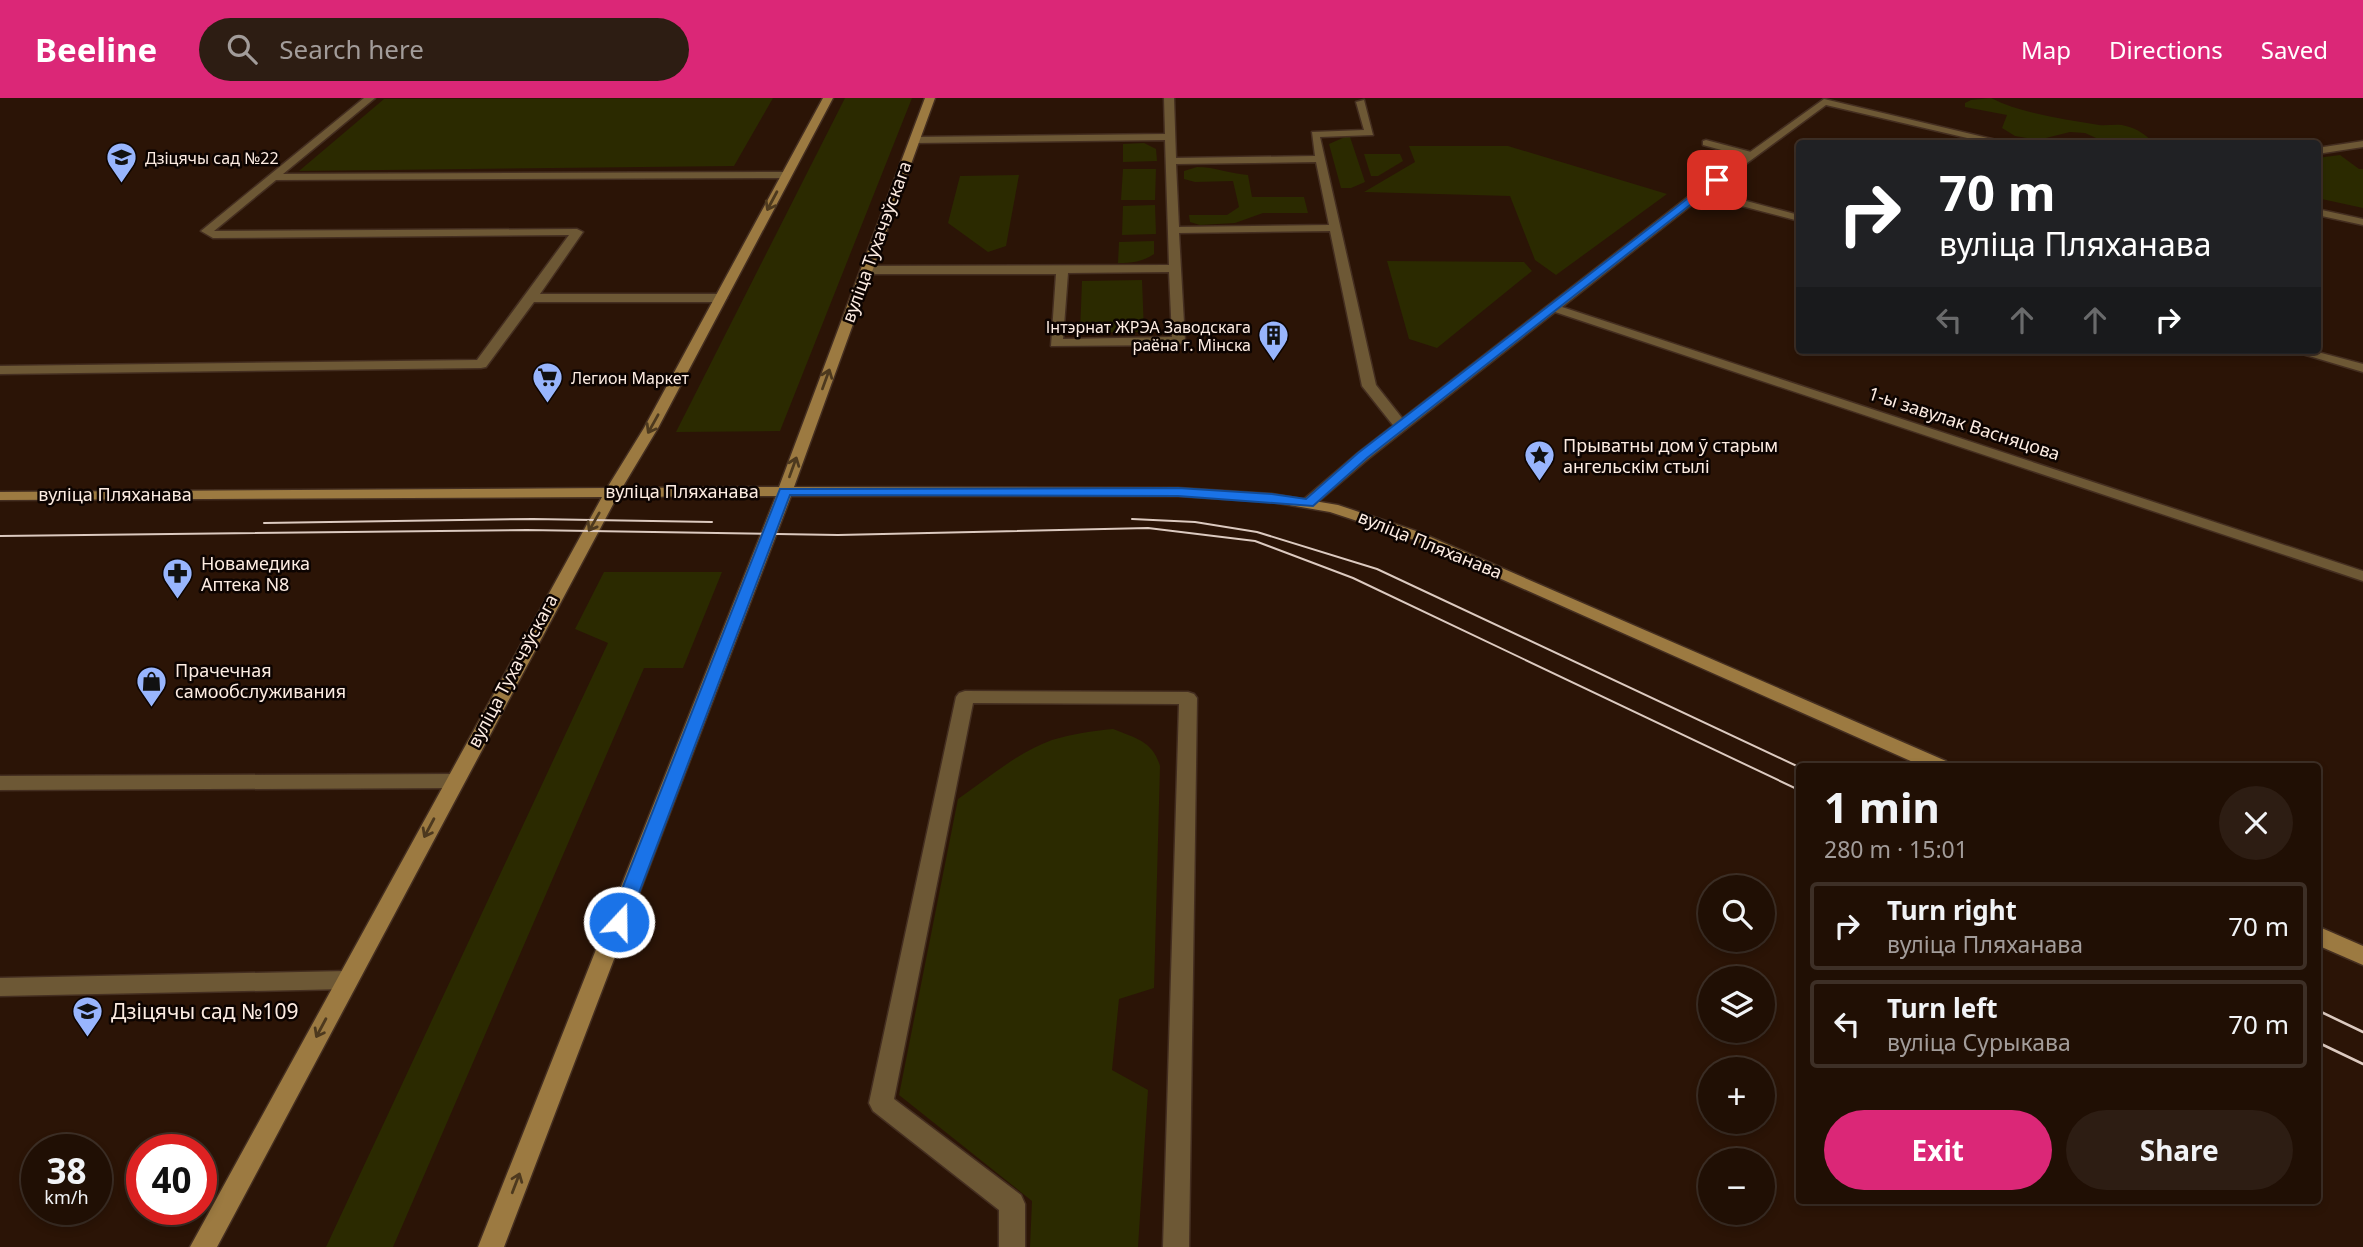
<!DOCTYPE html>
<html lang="en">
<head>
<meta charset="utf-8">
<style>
	:root { --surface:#200f04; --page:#2d1d13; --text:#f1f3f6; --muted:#a29c9a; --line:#3d2f26; --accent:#db2777 }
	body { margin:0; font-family:"Noto Sans",sans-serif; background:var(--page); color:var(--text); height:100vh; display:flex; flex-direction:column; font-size:26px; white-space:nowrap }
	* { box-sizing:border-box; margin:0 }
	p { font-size:23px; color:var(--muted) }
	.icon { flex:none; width:38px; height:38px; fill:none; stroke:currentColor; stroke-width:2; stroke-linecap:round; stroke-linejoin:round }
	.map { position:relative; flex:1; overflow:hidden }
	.side { position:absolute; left:1796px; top:665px; width:525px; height:441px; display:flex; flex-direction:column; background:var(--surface); border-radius:7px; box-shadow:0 4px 10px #0003,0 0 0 2px var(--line) }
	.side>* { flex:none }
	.banner { position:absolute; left:1796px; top:42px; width:525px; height:214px; border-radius:7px; box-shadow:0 4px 10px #0003,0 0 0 2px var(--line); background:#202124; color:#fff; overflow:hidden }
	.tools { position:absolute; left:1698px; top:777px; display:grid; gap:14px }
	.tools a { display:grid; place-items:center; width:77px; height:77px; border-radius:50%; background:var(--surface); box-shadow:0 4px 10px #0003,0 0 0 2px var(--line); font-size:35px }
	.speed { position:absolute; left:21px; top:1036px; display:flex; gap:14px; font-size:35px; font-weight:700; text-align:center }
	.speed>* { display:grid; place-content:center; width:91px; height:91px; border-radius:50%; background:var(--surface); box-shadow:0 4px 10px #0003,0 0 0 2px var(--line); line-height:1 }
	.speed small { font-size:18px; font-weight:400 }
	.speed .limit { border:10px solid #d22; background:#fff; color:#111 }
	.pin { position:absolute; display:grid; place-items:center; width:60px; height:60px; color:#fff; margin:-30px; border-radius:14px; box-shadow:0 4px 10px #0006 }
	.me { position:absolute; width:77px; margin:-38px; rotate:21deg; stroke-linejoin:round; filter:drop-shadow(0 0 5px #0008) }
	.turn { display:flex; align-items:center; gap:24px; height:147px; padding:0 28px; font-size:32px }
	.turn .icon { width:91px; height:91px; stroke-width:2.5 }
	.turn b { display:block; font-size:49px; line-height:60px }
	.lanes { display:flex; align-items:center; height:66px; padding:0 28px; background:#0003; justify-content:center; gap:35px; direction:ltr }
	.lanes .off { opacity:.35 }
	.round { display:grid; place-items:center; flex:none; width:74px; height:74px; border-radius:37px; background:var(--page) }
	.headline { display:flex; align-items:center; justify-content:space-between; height:119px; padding:0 28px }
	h1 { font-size:42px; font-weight:700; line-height:52px }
	.action { display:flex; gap:14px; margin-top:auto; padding:14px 28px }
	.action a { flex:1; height:80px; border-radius:42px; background:var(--accent); color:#fff; font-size:28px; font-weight:700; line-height:80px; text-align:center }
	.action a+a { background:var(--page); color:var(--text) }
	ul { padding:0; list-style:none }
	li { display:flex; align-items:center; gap:21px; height:88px; margin:0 14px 10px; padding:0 14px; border:4px solid var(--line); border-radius:7px }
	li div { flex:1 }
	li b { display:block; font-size:26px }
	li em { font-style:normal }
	header { display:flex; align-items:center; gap:42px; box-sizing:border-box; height:98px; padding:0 35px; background:var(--accent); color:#fff }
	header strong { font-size:33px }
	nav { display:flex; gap:38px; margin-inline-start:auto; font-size:24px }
	.search { width:490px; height:63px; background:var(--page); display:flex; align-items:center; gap:18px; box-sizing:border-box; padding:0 24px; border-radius:38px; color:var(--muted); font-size:26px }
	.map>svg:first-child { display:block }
	.green { fill:#2b2a00 }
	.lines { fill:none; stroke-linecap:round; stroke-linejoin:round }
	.lane-casing { stroke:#442e20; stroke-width:3 }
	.street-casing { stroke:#442e20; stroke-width:3 }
	.secondary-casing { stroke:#442e20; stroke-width:3 }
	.lane { fill:#6d5835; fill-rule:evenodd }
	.street { fill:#6d5835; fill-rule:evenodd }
	.secondary { fill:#9c7a41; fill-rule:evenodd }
	.tram-far1 { stroke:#dccac0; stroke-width:2 }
	.tram { stroke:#dccac0; stroke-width:2.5 }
	.oneway { stroke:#4d391e }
	.route { fill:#1a73e8; stroke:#114b97; stroke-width:2 }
	.labels { text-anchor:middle; stroke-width:5; stroke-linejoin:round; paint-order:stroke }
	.far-poi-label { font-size:16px; fill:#fdece2; stroke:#0d0401; text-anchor:start }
	.street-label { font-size:18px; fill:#fdece2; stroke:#0d0401 }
	.poi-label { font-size:18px; fill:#fdece2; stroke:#0d0401; text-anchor:start }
	.near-poi-label { font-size:21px; fill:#fdece2; stroke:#0d0401; text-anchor:start }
</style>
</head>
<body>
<header>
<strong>Beeline</strong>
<div class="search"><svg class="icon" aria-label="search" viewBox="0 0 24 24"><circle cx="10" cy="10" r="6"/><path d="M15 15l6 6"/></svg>Search here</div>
<nav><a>Map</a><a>Directions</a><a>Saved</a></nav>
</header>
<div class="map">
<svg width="2363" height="1149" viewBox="0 0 2363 1149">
	<rect width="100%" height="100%" fill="#2b1406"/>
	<g class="green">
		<polygon points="773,0 734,68 299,73 384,1"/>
		<polygon points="845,0 912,0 780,333 676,334"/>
		<path d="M1991,0C2023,16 2063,21 2099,27C2108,28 2118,25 2126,28C2138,31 2146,37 2154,45H2107L2085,35L2070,34L2038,42L2015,38L2002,30L2007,17L1965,9V5L1971,2Z"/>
		<polygon points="1345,39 1350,39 1365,84 1351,90 1341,90 1329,46"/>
		<polygon points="1144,45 1156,51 1157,63 1123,64 1123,46"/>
		<polygon points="1409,48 1508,48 1667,96 1556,177 1535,162 1510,98 1364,94 1415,64"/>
		<polygon points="1364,56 1400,56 1403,63 1378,78 1371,78"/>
		<polygon points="2340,57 2359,71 2363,71 2363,110 2317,100 2317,60"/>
		<path d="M1197,69C1215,69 1231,76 1248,77L1252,99H1304L1308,115H1263L1235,125L1200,127L1190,124L1189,117H1227L1239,109L1233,83L1195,84L1184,81V73Z"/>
		<polygon points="1123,71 1156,71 1155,102 1121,102"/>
		<polygon points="1019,77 1006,148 988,154 948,125 960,78"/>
		<polygon points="1155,107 1156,136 1122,137 1123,108"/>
		<path d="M1154,143V156C1142,164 1132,165 1118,165L1119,144Z"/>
		<polygon points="1387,163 1524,164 1532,173 1437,250 1409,241"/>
		<polygon points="1142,182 1144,234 1080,235 1082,183"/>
		<polygon points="604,474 722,474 683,570 644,570 393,1149 326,1149 608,545 575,531"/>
		<path d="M1113,631C1135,640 1153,643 1160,668L1154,890L1119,901L1112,972L1148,992L1138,1149H1030L1032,1103L899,997L958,701C987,681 1018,654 1052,642C1072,636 1092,633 1113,631Z"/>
	</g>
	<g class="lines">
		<defs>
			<g id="lane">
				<polygon points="364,0 375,0 283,76 786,74 791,77 786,80 276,82 214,133 577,131 583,134 540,196 721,196 727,200 721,204 534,204 486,269 481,270 0,276 0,268 477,262 569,137 213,140 201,133"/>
				<path d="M1164,0H1174L1176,60L1315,58L1312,34L1364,32L1356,4L1364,2L1373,37L1320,39L1376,287L1406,325V331H1396L1362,288L1330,133L1179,135L1185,243L1179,247L1051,248L1056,176H867L861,172L867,168L1169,167L1165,42L915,45L910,42L915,39L1165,36ZM1316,64L1329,127L1179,129L1176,66ZM1169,174L1172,239L1063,241L1068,175Z"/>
				<polygon points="1706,42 1755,55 1756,57 1751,60 1703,47 1703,43"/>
				<polygon points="965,593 1188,594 1194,596 1197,600 1189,1149 1163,1149 1179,606 973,605 894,1001 1021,1097 1025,1106 1025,1149 999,1149 999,1112 873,1013 869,1005 956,599 959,595"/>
				<polygon points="454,676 461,678 464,683 461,688 454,690 0,692 0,678"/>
				<polygon points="347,873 355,875 358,882 355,889 347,891 0,898 0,880"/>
			</g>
			<g id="street">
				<polygon points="1824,1 2013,46 1993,46 1826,7 1709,93 1799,117 1799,123 1703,98 1562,209 2363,473 2363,483 1555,214 1368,361 1313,408 1303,408 1300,405 1303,402 1358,355 1697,92"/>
				<polygon points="2363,43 2363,49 2317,56 2317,50"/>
				<polygon points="2317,111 2363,121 2363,127 2317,117"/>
				<polygon points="2289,252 2310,252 2363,266 2363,274"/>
			</g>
			<g id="secondary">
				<polygon points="823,0 833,0 658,330 622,390 779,389 925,0 935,0 794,389 1178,390 1272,396 1338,407 1419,434 1946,663 1948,668 1922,668 1409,440 1330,414 1272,404 1178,398 791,398 504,1149 478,1149 776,398 617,399 217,1149 190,1149 602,399 0,402 0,394 607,390 644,330"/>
				<polygon points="2317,828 2363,848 2363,867 2317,847"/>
			</g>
		</defs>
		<use href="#lane" class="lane-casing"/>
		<use href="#street" class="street-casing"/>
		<use href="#secondary" class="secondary-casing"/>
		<use href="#lane" class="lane"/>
		<use href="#street" class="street"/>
		<use href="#secondary" class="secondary"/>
		<g class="tram-far1">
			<polyline points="1132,421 1195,424 1257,434 1377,471 1799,669"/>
			<polyline points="264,425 533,421 712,424"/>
			<polyline points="0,438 527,432 838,437 1148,430 1255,443 1353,480 1799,692"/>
		</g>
		<g class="tram">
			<polyline points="2317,912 2363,934"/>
			<polyline points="2317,944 2363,966"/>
		</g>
	</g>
	<defs><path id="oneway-shaft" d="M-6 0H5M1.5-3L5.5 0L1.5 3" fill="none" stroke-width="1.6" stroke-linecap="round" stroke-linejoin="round" transform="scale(1.75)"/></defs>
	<g class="oneway">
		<use href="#oneway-shaft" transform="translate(772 103) rotate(118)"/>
		<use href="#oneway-shaft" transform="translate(826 281) rotate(-70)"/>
		<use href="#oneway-shaft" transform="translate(653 326) rotate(119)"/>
		<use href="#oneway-shaft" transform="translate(793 369) rotate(-70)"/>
		<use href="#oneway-shaft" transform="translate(594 424) rotate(120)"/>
		<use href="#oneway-shaft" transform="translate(429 730) rotate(118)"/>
		<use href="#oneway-shaft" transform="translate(321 930) rotate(118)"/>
		<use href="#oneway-shaft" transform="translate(516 1085) rotate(-69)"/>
	</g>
	<polygon class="route" points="1714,80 1722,82 1367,360 1313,408 1178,398 790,397 628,824 626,829 619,831 612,829 609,824 780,391 1178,390 1272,396 1306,401 1358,355"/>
	<defs>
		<symbol id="school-pin" viewBox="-11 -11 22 30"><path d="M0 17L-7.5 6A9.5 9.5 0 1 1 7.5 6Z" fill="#98b5fd" stroke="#0d0401"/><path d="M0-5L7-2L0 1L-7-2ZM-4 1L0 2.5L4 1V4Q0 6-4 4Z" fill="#111"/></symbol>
		<symbol id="building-pin" viewBox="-11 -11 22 30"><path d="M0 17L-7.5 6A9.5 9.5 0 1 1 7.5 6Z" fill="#98b5fd" stroke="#0d0401"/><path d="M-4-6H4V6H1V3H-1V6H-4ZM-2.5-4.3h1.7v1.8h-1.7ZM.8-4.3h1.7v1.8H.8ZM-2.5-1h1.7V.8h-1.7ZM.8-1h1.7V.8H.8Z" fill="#111"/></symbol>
		<symbol id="supermarket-pin" viewBox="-11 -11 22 30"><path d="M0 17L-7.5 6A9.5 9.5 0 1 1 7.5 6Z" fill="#98b5fd" stroke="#0d0401"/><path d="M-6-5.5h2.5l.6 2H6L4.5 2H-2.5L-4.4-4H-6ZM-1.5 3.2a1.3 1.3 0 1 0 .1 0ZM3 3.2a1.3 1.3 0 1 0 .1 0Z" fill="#111"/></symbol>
		<symbol id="sight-pin" viewBox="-11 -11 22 30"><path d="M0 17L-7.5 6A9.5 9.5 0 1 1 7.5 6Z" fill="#98b5fd" stroke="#0d0401"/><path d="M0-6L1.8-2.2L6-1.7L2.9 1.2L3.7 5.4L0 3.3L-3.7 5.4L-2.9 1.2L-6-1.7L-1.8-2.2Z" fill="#111"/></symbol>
		<symbol id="pharmacy-pin" viewBox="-11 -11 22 30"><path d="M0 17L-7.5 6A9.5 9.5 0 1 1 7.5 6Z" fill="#98b5fd" stroke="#0d0401"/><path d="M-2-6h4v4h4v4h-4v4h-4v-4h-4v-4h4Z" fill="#111"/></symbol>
		<symbol id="shop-pin" viewBox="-11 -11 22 30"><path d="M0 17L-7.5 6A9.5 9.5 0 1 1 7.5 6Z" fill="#98b5fd" stroke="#0d0401"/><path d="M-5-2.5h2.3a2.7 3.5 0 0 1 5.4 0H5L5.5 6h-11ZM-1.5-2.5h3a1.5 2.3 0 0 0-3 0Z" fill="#111"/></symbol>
	</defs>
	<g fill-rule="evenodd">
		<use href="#school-pin" x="104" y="42" width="35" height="47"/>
		<use href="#building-pin" x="1256" y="220" width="35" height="47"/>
		<use href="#supermarket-pin" x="530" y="262" width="35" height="47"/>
		<use href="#sight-pin" x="1522" y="340" width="35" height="47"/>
		<use href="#pharmacy-pin" x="160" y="458" width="35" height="47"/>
		<use href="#shop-pin" x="134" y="566" width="35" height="47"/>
		<use href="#school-pin" x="70" y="896" width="35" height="47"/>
	</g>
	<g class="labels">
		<g class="far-poi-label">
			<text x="145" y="66">Дзіцячы сад №22</text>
			<text x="1251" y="235" text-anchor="end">Інтэрнат ЖРЭА Заводскага<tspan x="1251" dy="18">раёна г. Мінска</tspan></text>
			<text x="571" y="286">Легион Маркет</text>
		</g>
		<g class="street-label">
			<text transform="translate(877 144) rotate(-70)" y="6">вуліца Тухачэўскага</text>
			<text transform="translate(1964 326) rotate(18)" y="6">1-ы завулак Васняцова</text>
			<text x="682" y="400">вуліца Пляханава</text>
			<text x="115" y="403">вуліца Пляханава</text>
			<text transform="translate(1430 447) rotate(22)" y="6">вуліца Пляханава</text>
			<text transform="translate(513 573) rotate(-62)" y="6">вуліца Тухачэўскага</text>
		</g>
		<g class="poi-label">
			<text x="1563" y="354">Прыватны дом ў старым<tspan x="1563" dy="21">ангельскім стылі</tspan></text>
			<text x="201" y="472">Новамедика<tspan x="201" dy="21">Аптека N8</tspan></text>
			<text x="175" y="579">Прачечная<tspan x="175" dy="21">самообслуживания</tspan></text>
		</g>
		<g class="near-poi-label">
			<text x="111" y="921">Дзіцячы сад №109</text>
		</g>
	</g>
</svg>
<div class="tools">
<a><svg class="icon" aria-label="search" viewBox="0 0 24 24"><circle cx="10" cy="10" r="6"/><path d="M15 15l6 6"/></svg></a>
<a><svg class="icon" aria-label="layers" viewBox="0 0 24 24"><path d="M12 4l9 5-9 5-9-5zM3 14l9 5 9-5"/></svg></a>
<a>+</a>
<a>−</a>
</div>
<div class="speed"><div>38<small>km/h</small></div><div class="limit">40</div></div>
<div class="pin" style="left:1717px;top:82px;background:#d93025"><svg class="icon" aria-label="arrive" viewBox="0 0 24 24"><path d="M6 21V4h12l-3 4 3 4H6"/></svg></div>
<svg class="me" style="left:619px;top:824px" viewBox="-20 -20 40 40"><circle r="17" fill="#1a73e8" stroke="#fff" stroke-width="3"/><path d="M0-11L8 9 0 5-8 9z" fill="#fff"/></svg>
<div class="banner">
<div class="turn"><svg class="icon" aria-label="right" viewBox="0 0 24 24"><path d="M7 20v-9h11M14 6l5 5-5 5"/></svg><div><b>70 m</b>вуліца Пляханава</div></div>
<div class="lanes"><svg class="icon off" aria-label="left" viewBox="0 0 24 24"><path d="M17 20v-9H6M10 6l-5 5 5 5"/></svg><svg class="icon off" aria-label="ahead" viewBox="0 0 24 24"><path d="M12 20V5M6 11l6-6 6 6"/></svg><svg class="icon off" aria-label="ahead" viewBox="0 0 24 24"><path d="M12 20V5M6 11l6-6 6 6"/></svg><svg class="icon" aria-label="right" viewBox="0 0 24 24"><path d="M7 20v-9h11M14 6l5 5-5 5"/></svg></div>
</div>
<section class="side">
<div class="headline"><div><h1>1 min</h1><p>280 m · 15:01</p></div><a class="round"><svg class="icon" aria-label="close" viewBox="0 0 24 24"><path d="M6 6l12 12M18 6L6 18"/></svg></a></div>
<ul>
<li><svg class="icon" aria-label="right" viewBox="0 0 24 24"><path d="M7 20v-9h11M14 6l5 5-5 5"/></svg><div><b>Turn right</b><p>вуліца Пляханава</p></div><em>70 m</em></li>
<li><svg class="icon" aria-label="left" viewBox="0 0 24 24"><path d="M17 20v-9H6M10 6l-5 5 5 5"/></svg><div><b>Turn left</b><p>вуліца Сурыкава</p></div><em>70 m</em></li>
</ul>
<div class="action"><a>Exit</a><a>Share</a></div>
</section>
</div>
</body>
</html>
